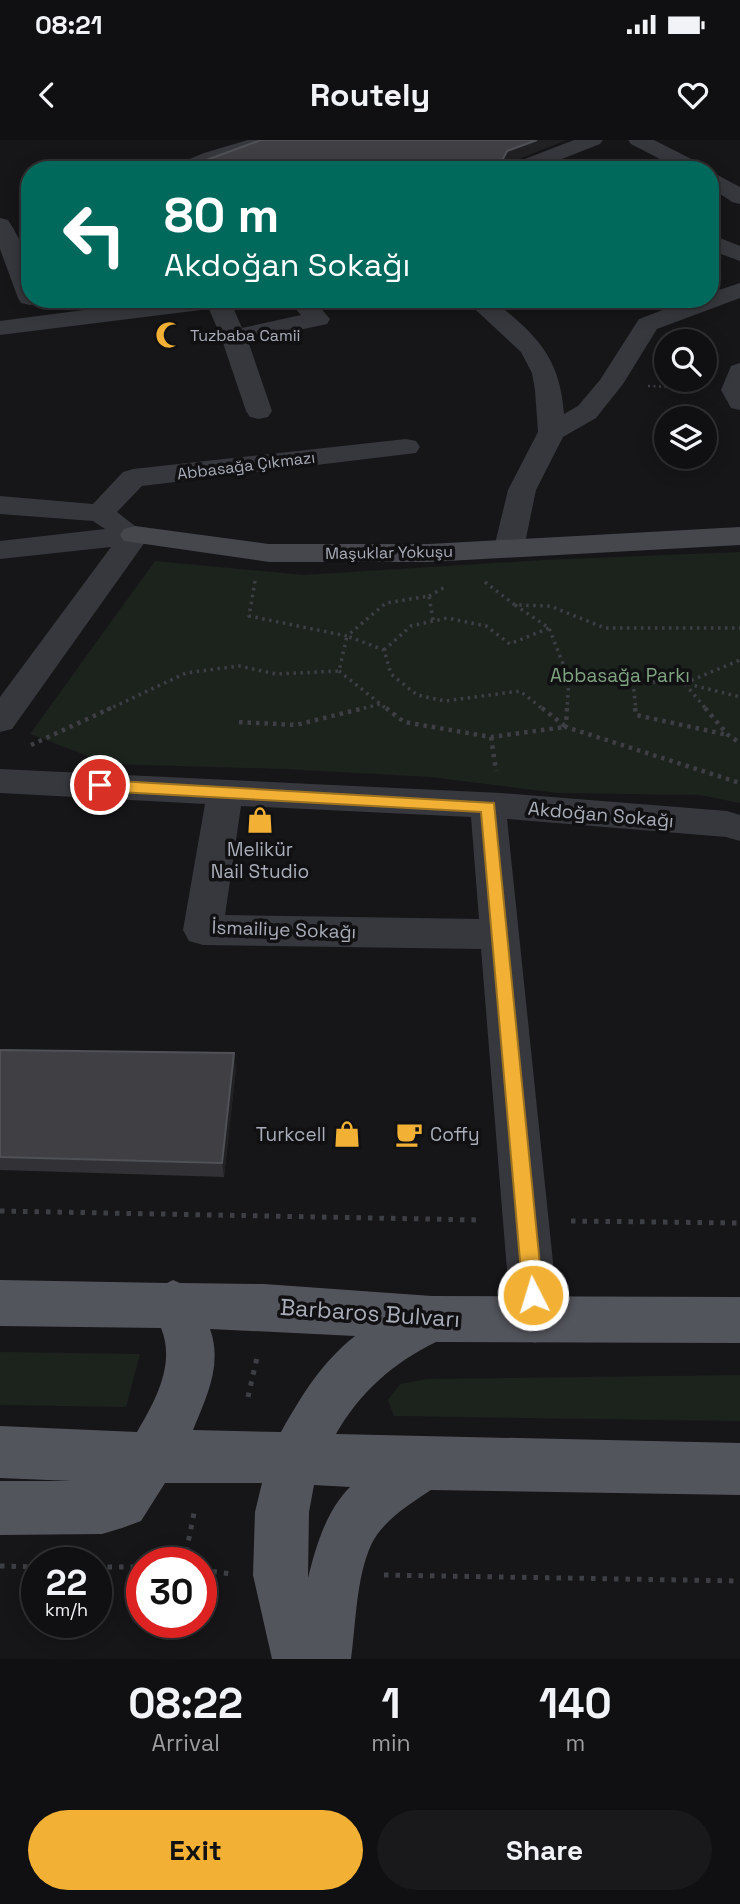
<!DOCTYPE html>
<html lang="en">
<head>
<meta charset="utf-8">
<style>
	:root { --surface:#101012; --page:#19191b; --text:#f1f3f6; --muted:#9c9d9f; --line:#303032; --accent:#f2b134 }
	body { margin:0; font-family:"Space Grotesk",sans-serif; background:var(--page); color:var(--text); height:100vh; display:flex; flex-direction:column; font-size:26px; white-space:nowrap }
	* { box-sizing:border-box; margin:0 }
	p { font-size:23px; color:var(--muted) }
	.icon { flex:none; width:38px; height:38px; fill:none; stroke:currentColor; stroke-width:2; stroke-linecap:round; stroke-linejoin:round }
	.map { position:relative; height:1519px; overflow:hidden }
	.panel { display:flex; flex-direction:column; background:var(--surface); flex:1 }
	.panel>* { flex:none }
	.banner { position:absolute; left:21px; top:21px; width:698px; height:147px; border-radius:28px; box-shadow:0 4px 18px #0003,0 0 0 2px var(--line); background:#00695c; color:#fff; overflow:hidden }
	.controls { position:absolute; left:654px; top:189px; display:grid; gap:14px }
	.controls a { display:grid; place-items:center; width:63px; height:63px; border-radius:50%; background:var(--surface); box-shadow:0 4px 18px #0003,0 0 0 2px var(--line); font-size:35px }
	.speed { position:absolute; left:21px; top:1407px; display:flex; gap:14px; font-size:35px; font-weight:700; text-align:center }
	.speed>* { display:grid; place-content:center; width:91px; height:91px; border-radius:50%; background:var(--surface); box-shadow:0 4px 18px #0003,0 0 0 2px var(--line); line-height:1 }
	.speed small { font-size:18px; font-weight:400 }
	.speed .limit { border:10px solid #d22; background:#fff; color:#111 }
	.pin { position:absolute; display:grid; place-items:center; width:60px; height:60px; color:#fff; margin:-30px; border:4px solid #fff; border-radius:50%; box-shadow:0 2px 7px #0007 }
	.me { position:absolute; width:77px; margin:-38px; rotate:355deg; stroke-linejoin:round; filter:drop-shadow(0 0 5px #0008) }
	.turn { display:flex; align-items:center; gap:24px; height:147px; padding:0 28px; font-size:32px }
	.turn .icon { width:91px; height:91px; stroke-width:2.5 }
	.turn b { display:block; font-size:49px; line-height:60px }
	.eta { display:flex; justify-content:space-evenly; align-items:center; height:119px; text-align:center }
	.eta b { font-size:42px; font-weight:700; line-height:49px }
	.button { display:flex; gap:14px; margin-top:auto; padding:14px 28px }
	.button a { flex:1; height:80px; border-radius:42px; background:var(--accent); color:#111; font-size:28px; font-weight:700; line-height:80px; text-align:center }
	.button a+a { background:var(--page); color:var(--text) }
	.status { display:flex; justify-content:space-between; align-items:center; height:49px; padding:0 35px; background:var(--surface); direction:ltr }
	.status svg { height:19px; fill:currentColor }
	header { display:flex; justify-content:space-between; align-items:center; height:91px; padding:0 28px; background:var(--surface); font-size:32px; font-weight:700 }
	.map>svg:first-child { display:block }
	.green { fill:#1c231d }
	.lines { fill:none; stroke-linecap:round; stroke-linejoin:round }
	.path-far3 { stroke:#3d3f44; stroke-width:2.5; stroke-dasharray:2 3.5; stroke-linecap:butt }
	.path-far2 { stroke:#3d3f44; stroke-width:3.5; stroke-dasharray:2.5 4.5; stroke-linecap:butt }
	.path-far1 { stroke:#3d3f44; stroke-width:4.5; stroke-dasharray:3.5 5; stroke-linecap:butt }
	.path { stroke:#3d3f44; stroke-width:5; stroke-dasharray:4.5 7; stroke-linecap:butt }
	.street { fill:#37383d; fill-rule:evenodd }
	.secondary { fill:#45474d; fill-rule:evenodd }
	.primary { fill:#53555c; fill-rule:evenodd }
	.wall { fill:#323236 }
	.shaded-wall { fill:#212124 }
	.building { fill:#3f3f44; stroke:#4f5156; stroke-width:2 }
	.route { fill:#f2b134; stroke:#9d7322; stroke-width:2 }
	.labels { text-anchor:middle; stroke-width:7; stroke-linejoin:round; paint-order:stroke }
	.far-poi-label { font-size:16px; fill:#a8adb8; stroke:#111113; text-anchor:start }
	.far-street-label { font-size:16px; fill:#a8adb8; stroke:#111113 }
	.park-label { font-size:19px; fill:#7fa381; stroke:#111113 }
	.street-label { font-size:19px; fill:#a8adb8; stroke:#111113 }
	.poi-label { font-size:19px; fill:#a8adb8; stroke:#111113 }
	.near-street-label { font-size:23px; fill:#a8adb8; stroke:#111113 }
</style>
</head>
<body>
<div class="status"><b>08:21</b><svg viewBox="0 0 49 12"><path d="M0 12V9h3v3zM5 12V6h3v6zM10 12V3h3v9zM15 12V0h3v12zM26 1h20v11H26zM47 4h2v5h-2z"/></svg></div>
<header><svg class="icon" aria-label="back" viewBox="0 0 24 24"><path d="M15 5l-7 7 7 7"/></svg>Routely<svg class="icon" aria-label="heart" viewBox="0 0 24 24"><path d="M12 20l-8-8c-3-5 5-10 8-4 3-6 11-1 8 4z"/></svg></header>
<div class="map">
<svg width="740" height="1519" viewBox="0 0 740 1519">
	<rect width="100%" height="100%" fill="#161618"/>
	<g class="green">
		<polygon points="740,412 740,663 700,655 558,653 430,637 285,629 109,624 30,594 155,421 303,435 543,420"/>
		<polygon points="0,1212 140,1214 126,1267 0,1265"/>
		<polygon points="740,1235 740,1281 394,1276 388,1260 400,1244 427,1239"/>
	</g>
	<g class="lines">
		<polyline class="path-far3" points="648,246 702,248"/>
		<g class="path-far2">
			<polyline points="683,247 702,248"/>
			<polyline points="255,441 249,476 347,496 386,463 429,456 433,480"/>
			<polyline points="485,442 515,465 550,466 605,488 740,488"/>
			<polyline points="429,456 447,446"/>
			<polyline points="515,465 549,488 569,539 567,570"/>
			<polyline points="384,510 411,486 447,478 486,486 510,504 549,488"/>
			<polyline points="339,531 388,570"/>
			<polyline points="569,539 684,543 740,557"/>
			<polyline points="633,542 636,570"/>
			<polyline points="685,543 740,520"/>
			<polyline points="685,544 707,570"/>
			<polyline points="107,570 186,533 239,526 276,534 339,531 347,496 384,510 391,534 417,555 445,561 520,551 544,570"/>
			<polyline points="357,570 380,564"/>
		</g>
		<g class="path-far1">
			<polyline points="386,568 404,582 491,597 565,587"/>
			<polyline points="542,568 566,587"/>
			<polyline points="567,568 566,587 740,643"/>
			<polyline points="635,568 636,575 728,595"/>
			<polyline points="705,568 728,595 740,603"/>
			<polyline points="239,582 296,585 364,568"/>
			<polyline points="491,597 496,631"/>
			<polyline points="31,605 111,568"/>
		</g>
		<g class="path">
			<polyline points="0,1071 479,1080"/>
			<polyline points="571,1081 740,1083"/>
			<polyline points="248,1257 258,1213"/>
			<polyline points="184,1423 195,1368"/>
			<polyline points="0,1426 37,1427"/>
			<polyline points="96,1427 142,1427"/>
			<polyline points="201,1430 232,1434"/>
			<polyline points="384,1435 740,1441"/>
		</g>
		<g class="street">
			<polygon points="248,0 280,0 277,4 199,30 170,30 173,26 204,13"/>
			<polygon points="574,0 603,0 600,4 534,30 504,30 507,26"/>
			<polygon points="628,0 654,0 705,26 708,30 681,30 631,4"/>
			<polygon points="710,31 740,47 740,64 732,62 710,47"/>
			<path d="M0,78L8,80C26,107 30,128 30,159H41L39,163L30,165L21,163L18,158L0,109Z"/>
			<polygon points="710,94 740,106 740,121 710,110"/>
			<path d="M740,143V158L657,189L623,244L596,278L563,297L536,350L524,408L520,414L509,417L498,414L494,408L508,350L538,292L535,250L532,233L521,212L464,159H491C535,193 560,216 564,274L578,266L600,240L639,179L692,159H710V153Z"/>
			<polygon points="168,159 239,159 232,165 242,188 301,175 287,159 313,159 330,179 327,184 248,201 272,271 268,277 259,279 250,277 246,271 221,197 209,169 0,195 0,181"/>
			<polygon points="740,223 740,270 731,268 721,250 731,226"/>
			<polygon points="406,299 416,301 420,307 416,313 142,346 117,372 135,386 146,389 150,395 12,589 0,592 0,557 111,407 0,419 0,401 105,389 93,381 0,374 0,356 93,364 123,332 133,329"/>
			<path d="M0,629L501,653L727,671L740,675V701L726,697L507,679L559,1180L552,1196L535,1203L518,1196L511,1180L481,809L203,805L189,801L183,790L205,664L0,653ZM241,666L471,677L479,779L225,775Z"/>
		</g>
		<polygon class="secondary" points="135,386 269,404 429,404 740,387 740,405 429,422 269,422 124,401 120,395 124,389"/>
		<path class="primary" d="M0,1140L167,1143L173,1140L180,1143L264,1144L432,1156L740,1157V1203L436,1202C393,1223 360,1252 336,1294L740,1303V1355L431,1350C410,1364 382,1381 371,1405C356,1439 356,1483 351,1519H272L253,1435L255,1372L262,1343H165L141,1381L122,1388L102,1394L0,1395V1341H72L0,1338V1286L137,1292C155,1261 176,1224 161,1188L0,1186ZM210,1189L355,1196C321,1223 302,1255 281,1292L193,1290C206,1258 223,1225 210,1189ZM314,1345L350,1347C326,1371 316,1406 308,1438L309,1372Z"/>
	</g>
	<polygon class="wall" points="0,910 236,928 224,1037 0,1030"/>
	<g class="shaded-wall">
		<polygon points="537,0 567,0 506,24 503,30 488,25 507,11"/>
		<polygon points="234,913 236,928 224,1037 222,1023"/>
	</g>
	<g class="building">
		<polygon points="261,0 537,0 507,11 503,19 488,25 502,30 179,30"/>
		<polygon points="0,910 234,913 222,1023 0,1017"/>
	</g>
	<polygon class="route" points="100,640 494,663 543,1155 540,1162 533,1164 526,1162 523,1155 481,672 100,651 93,645"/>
	<defs>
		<symbol id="mosque-bare" viewBox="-9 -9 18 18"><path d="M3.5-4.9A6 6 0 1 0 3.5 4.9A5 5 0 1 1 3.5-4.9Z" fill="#f2b134" stroke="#111113" stroke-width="2.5" paint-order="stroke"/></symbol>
		<symbol id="shop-bare" viewBox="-9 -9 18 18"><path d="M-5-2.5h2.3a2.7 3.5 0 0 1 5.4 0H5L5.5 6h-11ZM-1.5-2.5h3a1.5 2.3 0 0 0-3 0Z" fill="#f2b134" stroke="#111113" stroke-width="2.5" paint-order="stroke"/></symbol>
		<symbol id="cafe-bare" viewBox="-9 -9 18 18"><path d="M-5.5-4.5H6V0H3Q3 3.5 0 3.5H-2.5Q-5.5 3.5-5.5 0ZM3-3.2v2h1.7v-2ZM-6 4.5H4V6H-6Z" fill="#f2b134" stroke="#111113" stroke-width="2.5" paint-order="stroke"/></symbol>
	</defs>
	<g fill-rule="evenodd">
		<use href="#mosque-bare" x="150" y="176" width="38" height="38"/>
		<use href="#shop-bare" x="241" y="661" width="38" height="38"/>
		<use href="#shop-bare" x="328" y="975" width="38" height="38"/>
		<use href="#cafe-bare" x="390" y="975" width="38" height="38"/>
	</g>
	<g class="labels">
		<g class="far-poi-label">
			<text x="190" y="201">Tuzbaba Camii</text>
		</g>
		<g class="far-street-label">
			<text transform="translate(246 325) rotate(-7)" y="6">Abbasağa Çıkmazı</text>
			<text transform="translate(389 412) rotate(-1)" y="6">Maşuklar Yokuşu</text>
		</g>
		<g class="park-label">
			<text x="620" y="542">Abbasağa Parkı</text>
		</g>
		<g class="street-label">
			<text transform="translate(601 674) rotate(5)" y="7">Akdoğan Sokağı</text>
			<text transform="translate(284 789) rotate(2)" y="7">İsmailiye Sokağı</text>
		</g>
		<g class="poi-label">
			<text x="260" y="716">Melikür<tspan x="260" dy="22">Nail Studio</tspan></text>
			<text x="326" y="1001" text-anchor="end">Turkcell</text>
			<text x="430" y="1001" text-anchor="start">Coffy</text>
		</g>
		<g class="near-street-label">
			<text transform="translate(370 1173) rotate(4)" y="8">Barbaros Bulvarı</text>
		</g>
	</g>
</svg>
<div class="controls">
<a><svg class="icon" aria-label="search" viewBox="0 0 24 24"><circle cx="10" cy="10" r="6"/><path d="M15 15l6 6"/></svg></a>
<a><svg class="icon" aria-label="layers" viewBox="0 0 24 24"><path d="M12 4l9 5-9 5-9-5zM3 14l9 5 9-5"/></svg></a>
</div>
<div class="speed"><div>22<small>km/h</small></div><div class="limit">30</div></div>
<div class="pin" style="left:100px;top:645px;background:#d93025"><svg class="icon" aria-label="arrive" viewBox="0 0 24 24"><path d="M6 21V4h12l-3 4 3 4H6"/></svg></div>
<svg class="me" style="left:533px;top:1155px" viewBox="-20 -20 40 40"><circle r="17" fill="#f2b134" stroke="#fff" stroke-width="3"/><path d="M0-11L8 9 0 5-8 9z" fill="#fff"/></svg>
<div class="banner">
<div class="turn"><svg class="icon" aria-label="left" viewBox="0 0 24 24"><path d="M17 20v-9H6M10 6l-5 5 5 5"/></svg><div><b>80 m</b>Akdoğan Sokağı</div></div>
</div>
</div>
<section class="panel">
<div class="eta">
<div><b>08:22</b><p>Arrival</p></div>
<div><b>1</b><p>min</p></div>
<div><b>140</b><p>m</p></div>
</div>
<div class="button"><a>Exit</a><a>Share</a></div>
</section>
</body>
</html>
